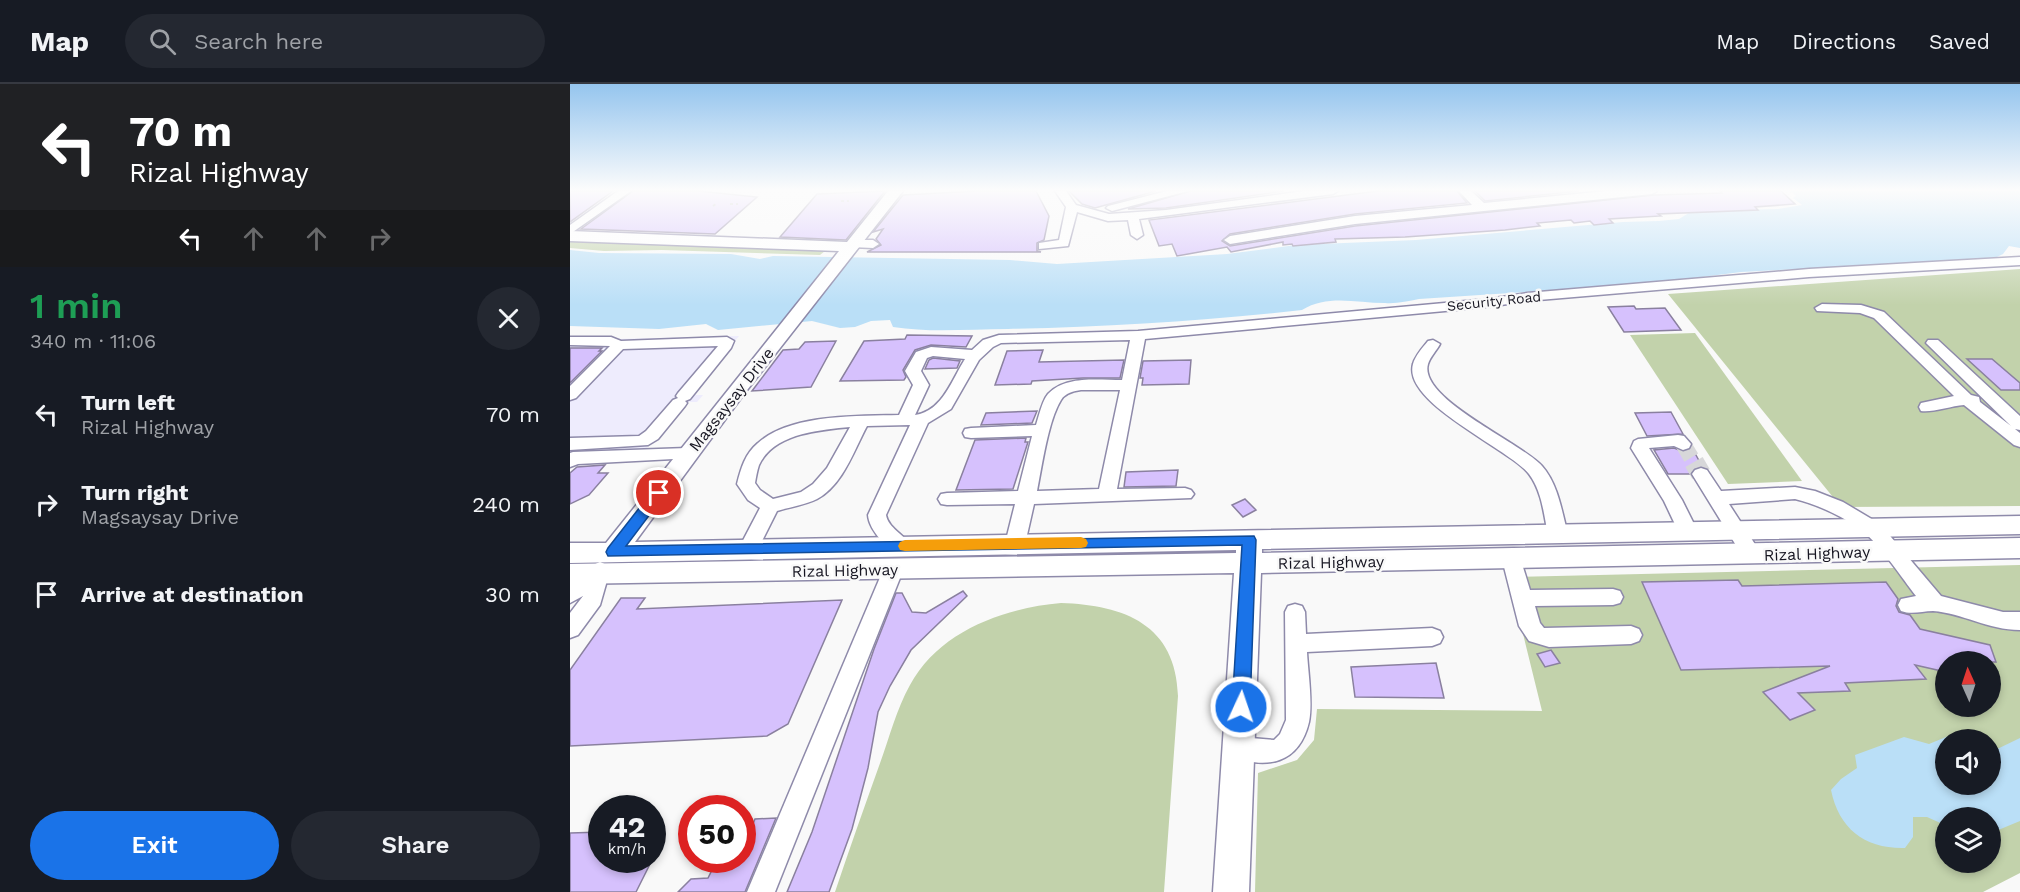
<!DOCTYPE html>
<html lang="en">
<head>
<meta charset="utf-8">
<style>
	:root { --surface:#171b24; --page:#242831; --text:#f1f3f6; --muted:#9ea1a6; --line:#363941; --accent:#1a73e8 }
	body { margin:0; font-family:"Work Sans",sans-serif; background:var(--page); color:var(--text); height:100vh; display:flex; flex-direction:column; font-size:22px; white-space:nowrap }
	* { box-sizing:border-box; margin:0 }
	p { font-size:20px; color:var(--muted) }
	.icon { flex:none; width:33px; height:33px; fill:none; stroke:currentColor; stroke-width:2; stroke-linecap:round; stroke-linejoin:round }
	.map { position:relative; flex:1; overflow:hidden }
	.side { display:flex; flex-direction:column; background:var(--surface); width:570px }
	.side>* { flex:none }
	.top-card { background:#202124; color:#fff; overflow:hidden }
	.needle { width:39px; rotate:357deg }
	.tools { position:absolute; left:1365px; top:567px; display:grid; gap:12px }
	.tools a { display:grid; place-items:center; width:66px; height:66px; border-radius:50%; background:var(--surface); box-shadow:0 3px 9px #0003; font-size:30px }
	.speed { position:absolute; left:18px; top:711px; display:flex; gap:12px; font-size:30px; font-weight:700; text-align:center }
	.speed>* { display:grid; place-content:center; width:78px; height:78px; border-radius:50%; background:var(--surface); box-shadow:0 3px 9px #0003; line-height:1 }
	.speed small { font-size:15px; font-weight:400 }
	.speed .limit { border:9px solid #d22; background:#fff; color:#111 }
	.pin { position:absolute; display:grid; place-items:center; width:51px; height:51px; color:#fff; margin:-26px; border:3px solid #fff; border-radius:50%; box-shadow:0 2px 6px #0007 }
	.me { position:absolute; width:66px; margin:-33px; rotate:3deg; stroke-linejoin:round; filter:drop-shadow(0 0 4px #0008) }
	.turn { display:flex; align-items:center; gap:21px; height:126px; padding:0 30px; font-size:27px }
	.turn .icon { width:78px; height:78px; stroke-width:2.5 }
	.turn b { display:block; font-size:42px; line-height:51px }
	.lanes { display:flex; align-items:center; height:57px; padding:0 30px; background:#0003; justify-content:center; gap:30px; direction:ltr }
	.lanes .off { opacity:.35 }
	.round { display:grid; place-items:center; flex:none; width:63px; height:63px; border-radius:32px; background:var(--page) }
	.summary { display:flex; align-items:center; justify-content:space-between; height:102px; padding:0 30px }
	h1 { font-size:36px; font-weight:600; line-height:45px; color:#1e9e55 }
	.cta { display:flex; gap:12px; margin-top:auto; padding:12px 30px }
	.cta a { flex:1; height:69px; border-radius:36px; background:var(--accent); color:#fff; font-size:24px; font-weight:600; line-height:69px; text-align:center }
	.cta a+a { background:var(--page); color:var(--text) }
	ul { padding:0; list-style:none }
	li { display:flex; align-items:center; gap:18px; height:90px; padding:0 30px }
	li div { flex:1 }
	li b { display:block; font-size:22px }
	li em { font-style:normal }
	header { display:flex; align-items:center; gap:36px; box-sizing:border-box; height:84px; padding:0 30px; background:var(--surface); border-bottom:2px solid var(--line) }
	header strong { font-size:28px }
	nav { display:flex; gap:33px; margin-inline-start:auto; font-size:21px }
	.search { width:420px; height:54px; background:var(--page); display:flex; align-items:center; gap:15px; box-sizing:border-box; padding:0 21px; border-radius:33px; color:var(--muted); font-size:22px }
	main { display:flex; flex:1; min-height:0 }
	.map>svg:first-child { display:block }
	.built { fill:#eeecfd }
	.green { fill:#c2d2ab; fill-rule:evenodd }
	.water { fill:#badff7 }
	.building { fill:#d6c1fd; stroke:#8a809f; stroke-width:1.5 }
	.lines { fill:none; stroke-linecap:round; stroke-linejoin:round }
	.minor-tunnel-far1 { stroke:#d7d7d9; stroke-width:16; stroke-dasharray:16 8; stroke-linecap:butt }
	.minor-tunnel { stroke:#d7d7d9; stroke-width:20; stroke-dasharray:20 10; stroke-linecap:butt }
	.minor-casing { stroke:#8e8aaa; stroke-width:3 }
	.major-casing { stroke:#8e8aaa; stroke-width:3 }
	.path { stroke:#afaeb2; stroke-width:2; stroke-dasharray:3 3; stroke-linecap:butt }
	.minor { fill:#fff; fill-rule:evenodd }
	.major { fill:#fff; fill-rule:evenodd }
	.route { fill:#1a73e8; stroke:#114b97; stroke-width:1.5 }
	.slow { fill:#f59e0b }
	.labels { text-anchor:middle; stroke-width:5; stroke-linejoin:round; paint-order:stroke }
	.far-street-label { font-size:14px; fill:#161521; stroke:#f9f9f9 }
	.street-label { font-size:16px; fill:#161521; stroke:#f9f9f9 }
</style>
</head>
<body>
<header>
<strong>Map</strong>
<div class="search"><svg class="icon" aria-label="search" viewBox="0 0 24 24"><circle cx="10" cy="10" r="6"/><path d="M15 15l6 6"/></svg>Search here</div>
<nav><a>Map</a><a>Directions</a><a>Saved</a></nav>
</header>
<main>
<section class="side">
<div class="top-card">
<div class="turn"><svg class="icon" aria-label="left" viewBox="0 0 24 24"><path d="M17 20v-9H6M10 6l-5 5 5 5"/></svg><div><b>70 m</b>Rizal Highway</div></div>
<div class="lanes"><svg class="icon" aria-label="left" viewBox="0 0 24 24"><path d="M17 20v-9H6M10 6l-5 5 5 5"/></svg><svg class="icon off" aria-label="ahead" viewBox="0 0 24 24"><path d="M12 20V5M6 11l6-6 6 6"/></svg><svg class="icon off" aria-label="ahead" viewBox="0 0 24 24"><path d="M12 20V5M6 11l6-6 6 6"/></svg><svg class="icon off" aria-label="right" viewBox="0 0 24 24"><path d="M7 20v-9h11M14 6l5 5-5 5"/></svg></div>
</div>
<div class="summary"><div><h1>1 min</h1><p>340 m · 11:06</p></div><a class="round"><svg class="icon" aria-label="close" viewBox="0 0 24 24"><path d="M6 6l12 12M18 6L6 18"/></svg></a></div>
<ul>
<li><svg class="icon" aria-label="left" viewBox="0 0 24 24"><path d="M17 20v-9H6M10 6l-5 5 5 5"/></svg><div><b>Turn left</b><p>Rizal Highway</p></div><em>70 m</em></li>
<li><svg class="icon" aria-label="right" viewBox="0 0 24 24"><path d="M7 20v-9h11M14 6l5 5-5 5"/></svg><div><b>Turn right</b><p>Magsaysay Drive</p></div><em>240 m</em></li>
<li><svg class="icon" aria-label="arrive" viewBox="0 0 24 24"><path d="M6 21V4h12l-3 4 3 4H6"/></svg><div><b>Arrive at destination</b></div><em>30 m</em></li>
</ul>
<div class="cta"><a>Exit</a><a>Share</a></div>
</section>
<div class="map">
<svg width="1450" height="808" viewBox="0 0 1450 808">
	<rect width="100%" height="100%" fill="#f9f9f9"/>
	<polygon class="built" points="0,252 44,255 169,252 118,311 133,311 127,318 116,318 76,365 0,368"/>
	<g class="green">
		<polygon points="0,156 255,167 250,171 92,166 34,167 0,164"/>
		<polygon points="1450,185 1450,422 1271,423 1098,210"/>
		<polygon points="1125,249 1232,397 1158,400 1060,251"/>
		<path d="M1450,481V789L1413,808H685L688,689L727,676L744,656L747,625L972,627L939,493ZM1376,578H1420V622H1376ZM1376,656H1420V700H1376ZM1376,734H1420V778H1376Z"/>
		<path d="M491,519C555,521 606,541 608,612L594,808H265C279,766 294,724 309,682C319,655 326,626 340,601C369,547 434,524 491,519Z"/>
	</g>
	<g class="water">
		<path d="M1221,107H1450V164L1439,162L1433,170L1423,175L1321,182L1301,180L1298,184L1249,188L1230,185L1171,188L1077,200L849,215C838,217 826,220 815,219C786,219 758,210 732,226C634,237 536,243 438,245C400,245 361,249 323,243L320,236L301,237L285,243L270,244L242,237L148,246L136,240L89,245L0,242V166L29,169L161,170L190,175L203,172L440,176L487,180L657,170L726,161L846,156L1053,138L1089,137L1109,135L1122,127L1208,125L1232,121L1223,114L1226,112Z"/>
		<path d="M1393,646L1403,655L1376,656V700H1420L1421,668L1450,654V737L1421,749L1420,734H1376L1375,741L1357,733H1343V753L1335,764C1295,765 1269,745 1261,706L1271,695L1287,684L1285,671L1334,653L1359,660Z"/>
	</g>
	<g class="building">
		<polygon points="0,107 43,107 0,138"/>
		<polygon points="63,107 128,107 187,113 145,150 11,145"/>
		<polygon points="315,107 276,156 210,153 247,110"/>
		<polygon points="407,107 466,107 479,132 474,156 467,159 467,167 471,168 297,168 311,161 306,155 313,145 303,148 333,111"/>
		<polygon points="499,107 586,107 525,124 512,120"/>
		<polygon points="620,107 714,107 596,124 558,125"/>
		<polygon points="808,107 887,107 897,119 785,130 660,150 652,157 660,162 785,142 1084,111 1152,109 1150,107 1211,107 1225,120 1185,123 1188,126 1088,130 1091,132 1039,135 1043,139 1024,141 1020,137 1004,139 1001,136 967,139 970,142 935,146 835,153 765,155 766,158 723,162 722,160 713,161 713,158 661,168 657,163 607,172 602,160 589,162 579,136"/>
		<polygon points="905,107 1009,107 915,117"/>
		<polygon points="1064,222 1066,225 1095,224 1111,246 1054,248 1038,223"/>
		<polygon points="337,251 402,252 396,263 361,261 345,266 333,286 336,293 334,296 270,297 294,257 335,255"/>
		<polygon points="266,257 241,303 182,307 213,266 229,265 235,258"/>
		<polygon points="0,264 32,264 29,267 32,267 0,299"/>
		<polygon points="473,266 469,278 554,276 550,294 513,294 462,297 461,300 425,301 437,267"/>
		<polygon points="363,274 390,277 387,284 355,285 359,276"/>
		<polygon points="1397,275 1422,275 1450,299 1450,306 1431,306"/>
		<polygon points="621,276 619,300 572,301 573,294 570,294 573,277"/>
		<polygon points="467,327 462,339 411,341 416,329"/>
		<polygon points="1101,328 1113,350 1077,352 1065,329"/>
		<polygon points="456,354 455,358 458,358 443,405 386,406 405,356"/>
		<polygon points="1104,364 1114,368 1122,364 1132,382 1124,384 1120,390 1098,390 1084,366"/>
		<polygon points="35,381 28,389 38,389 19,411 0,420 0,389 7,383"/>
		<polygon points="608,386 606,402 554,403 556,388"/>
		<polygon points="675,415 686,426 673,433 662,421"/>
		<polygon points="1168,496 1172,502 1316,498 1328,515 1326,522 1329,528 1340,531 1350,545 1420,561 1426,578 1376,578 1376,588 1345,581 1356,595 1275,599 1280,607 1228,609 1245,626 1220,636 1193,608 1260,582 1111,586 1072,498"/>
		<polygon points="393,507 397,512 341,566 320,602 308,628 298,684 282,745 259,808 217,808 242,748 304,565 326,509 332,509 342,528 356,529"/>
		<polygon points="51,514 75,514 67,525 272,516 218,640 197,652 0,662 0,586"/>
		<polygon points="981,566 990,579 975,583 967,570"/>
		<polygon points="866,579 874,614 785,613 781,583"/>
		<polygon points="206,734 175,808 108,808 121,795 138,794 147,776 172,776 172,758 176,757 185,735"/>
		<polygon points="32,748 32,776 82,776 66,808 0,808 0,749"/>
	</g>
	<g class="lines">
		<polyline class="minor-tunnel-far1" points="1113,360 1125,380"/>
		<polyline class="minor-tunnel" points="1124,378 1131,390"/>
		<defs>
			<g id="minor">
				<polygon points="48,107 61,107 0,150 0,141"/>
				<polygon points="485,107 496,107 506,121 539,130 596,126 734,107 768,107 763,110 569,135 573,151 567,155 561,151 558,136 538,137 507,128 498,162 469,165 469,159 489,156 496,123"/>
				<polygon points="597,107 618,107 542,127 536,124 538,122"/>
				<polygon points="889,107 901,107 914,119 1037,107 1087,107 1082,110 785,140 660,160 654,156 660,152 785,132 902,121"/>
				<polygon points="285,156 303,156 309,160 303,164 281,163 281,157"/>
				<path d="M1450,173V181L1239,193L957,217L918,223L575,255L547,405L615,404L621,406L624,410L621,414L464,420L455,460L452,465L445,467L438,465L435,460L445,420L377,421L371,420L368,415L371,410L377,409L448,407L462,352L401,354L395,353L393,349L395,345L401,344L466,341C469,332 472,317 478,310C495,291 529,296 552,296L560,256L431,259L423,263L409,276L381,325L358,339L316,431C318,444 335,451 341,462L338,467C321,472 299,447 298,431L340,341L297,342C284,366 273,401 247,415C235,421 220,423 207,427L185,471L178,473L171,471L168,466L190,424L178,416L167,400C171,384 175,370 188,359C220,330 288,332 329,331L343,301L335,287L346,268L361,263L402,266L413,256L429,251L568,247L918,215L957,209L1239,185ZM363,272L395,275C382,295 373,327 345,331L359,301L351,287L357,274ZM511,306H550L529,405L467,407C472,382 478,337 491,316C495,309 504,307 511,306ZM280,343L257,384L243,400L231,408L203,415L190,406L185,399C186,393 187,387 189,381C204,349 250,346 280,343Z"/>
				<path d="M1252,220L1291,221L1314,228L1401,311L1409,313L1410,318L1441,342L1356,259L1358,256H1368L1450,332V346L1445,345L1450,349V363L1444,361L1394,321C1381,322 1361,329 1351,327L1349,323L1351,319L1384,312L1304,234L1290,229L1247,227L1245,224Z"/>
				<polygon points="0,253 41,253 51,257 157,253 164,257 161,264 120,315 115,317 117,319 115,322 88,355 78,361 0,366 0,354 69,352 76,347 103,316 108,314 106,312 108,309 148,262 53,265 6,314 0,316 0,302 40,262 0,261"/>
				<path d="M863,256L870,260C867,266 860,273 858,280C848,315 952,359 972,382C988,400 992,428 998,451L995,456L988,458L981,456L978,451C974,431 972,407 959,390C940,365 832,319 843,280C845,272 853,263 858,257Z"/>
				<polygon points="1108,351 1114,352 1121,360 1119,364 1113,366 1104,362 1079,364 1112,416 1128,448 1125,453 1118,455 1111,453 1094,417 1061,364 1064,357 1068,355"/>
				<polygon points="117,364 123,366 126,370 123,374 8,380 0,383 0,369 3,368"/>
				<path d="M1131,384L1137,386L1151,407L1225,403L1245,407L1273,418L1310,440L1371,512L1433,528H1450V546C1418,546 1392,529 1363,527C1352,527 1342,531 1331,527L1328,521L1331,515L1346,512C1332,494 1313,465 1296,450C1279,435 1247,420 1225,415L1159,420L1192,471L1189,476L1182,478L1175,476L1122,390L1125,386Z"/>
				<polygon points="942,468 949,470 960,506 1043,505 1050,507 1053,513 1050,519 1043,521 965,522 970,539 974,544 1061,542 1069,545 1072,551 1069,557 1061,560 979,563 959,557 949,542 932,475 935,470"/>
				<polygon points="324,476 331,479 334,484 205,808 177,808 314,484 317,479"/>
				<polygon points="30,478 37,481 40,486 30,521 8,551 0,554 0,529 13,512 0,519 0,499 23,481"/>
				<path d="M725,520L732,522L735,528L736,550L862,544L870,547L873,553L870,559L862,562L737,568C738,588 743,619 739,638C729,680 697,686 660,672L657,664L660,656L669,653L704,656L710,650L716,636L715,528L718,522Z"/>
			</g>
			<polygon id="major" points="318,107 333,107 174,310 65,458 1450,432 1450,450 692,465 692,469 1450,454 1450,474 691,489 679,808 643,808 664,489 0,500 0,480 666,469 666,466 0,479 0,459 36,459 269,167 0,157 0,147 277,158"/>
		</defs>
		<use href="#minor" class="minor-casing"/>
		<use href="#major" class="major-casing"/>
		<g class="path">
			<polyline points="271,117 279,117"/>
			<polyline points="160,120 168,120"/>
			<polyline points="143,122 147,119"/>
		</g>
		<use href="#minor" class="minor"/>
		<use href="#major" class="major"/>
	</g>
	<linearGradient id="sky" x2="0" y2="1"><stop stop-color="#95c5ee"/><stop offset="0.48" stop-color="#fcfcfc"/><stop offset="1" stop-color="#fcfcfc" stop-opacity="0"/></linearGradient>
	<rect width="1450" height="221" fill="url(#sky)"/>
	<polygon class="route" points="89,404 96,409 56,462 684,452 686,456 680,623 677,628 671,630 665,628 662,623 672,461 38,472 36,468 38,464 84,405"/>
	<polygon class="slow" points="511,453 516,455 518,459 516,463 511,464 335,467 330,466 328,462 330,458 335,456"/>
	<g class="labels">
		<g class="far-street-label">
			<text transform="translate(924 217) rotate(-6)" y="5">Security Road</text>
		</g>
		<g class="street-label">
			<text transform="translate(161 315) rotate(-52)" y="6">Magsaysay Drive</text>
			<text transform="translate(1247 469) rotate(-2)" y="6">Rizal Highway</text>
			<text transform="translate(761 478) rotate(-1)" y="6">Rizal Highway</text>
			<text transform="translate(275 486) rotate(-1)" y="6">Rizal Highway</text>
		</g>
	</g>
</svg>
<div class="tools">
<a><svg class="needle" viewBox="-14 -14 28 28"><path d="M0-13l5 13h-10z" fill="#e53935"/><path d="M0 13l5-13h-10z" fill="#9ea1a6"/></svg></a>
<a><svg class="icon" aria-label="sound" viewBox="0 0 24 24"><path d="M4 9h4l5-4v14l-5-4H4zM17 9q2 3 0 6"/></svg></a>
<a><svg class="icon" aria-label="layers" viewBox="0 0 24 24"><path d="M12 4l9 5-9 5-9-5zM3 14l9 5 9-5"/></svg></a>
</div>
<div class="speed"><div>42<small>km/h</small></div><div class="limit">50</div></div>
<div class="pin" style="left:89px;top:409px;background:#d93025"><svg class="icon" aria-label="arrive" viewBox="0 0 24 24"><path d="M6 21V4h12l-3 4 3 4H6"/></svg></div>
<svg class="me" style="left:671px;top:623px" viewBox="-20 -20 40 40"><circle r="17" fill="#1a73e8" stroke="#fff" stroke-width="3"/><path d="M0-11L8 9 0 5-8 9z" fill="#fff"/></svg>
</div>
</main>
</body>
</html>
